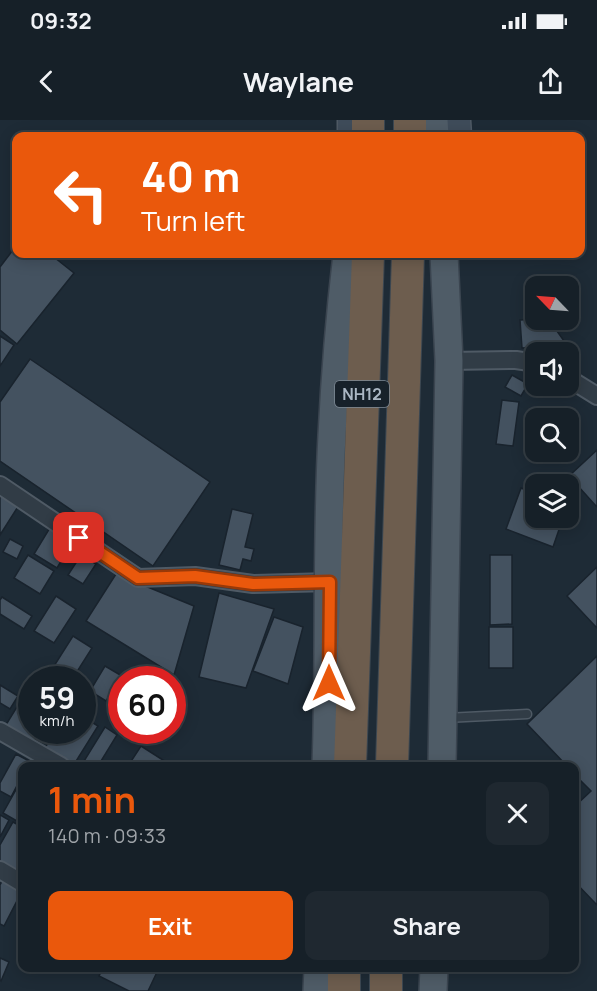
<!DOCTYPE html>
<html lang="en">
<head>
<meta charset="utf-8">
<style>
	:root { --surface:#162028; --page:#1f2830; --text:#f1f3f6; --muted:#9ea3a8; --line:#353e45; --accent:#ea580c }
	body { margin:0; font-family:Manrope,sans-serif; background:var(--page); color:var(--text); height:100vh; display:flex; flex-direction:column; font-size:22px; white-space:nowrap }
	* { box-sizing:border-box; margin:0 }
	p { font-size:20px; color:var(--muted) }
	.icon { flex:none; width:33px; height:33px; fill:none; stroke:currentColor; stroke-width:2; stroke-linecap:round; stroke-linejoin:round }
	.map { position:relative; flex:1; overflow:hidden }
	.side { position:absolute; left:18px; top:642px; width:561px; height:210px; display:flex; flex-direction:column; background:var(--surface); border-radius:12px; box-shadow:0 3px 15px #0003,0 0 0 2px var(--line) }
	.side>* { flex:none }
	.banner { position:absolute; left:12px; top:12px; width:573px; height:126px; border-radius:12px; box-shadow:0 3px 15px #0003,0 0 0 2px var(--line); background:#ea580c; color:#fff; overflow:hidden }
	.needle { width:39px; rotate:295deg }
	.controls { position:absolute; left:525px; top:156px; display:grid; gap:12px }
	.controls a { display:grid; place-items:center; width:54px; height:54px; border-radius:12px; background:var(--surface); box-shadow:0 3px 15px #0003,0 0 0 2px var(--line); font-size:30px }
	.speed { position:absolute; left:18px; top:546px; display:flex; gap:12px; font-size:30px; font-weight:700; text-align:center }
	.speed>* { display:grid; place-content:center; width:78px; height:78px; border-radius:50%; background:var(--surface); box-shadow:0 3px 15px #0003,0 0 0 2px var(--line); line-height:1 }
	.speed small { font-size:15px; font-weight:400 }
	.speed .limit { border:9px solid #d22; background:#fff; color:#111 }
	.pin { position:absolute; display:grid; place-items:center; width:51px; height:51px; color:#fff; margin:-26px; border-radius:12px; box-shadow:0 3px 9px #0006 }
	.me { position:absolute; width:66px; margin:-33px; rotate:0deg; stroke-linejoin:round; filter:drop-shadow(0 0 4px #0008) }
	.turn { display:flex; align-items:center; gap:21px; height:126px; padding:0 30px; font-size:27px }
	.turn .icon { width:78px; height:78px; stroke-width:2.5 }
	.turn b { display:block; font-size:42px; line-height:51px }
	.round { display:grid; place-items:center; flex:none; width:63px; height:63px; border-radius:12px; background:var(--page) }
	.summary { display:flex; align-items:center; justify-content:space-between; height:102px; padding:0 30px }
	h1 { font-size:36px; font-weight:700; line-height:45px; color:var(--accent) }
	.action { display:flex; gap:12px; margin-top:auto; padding:12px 30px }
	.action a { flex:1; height:69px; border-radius:12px; background:var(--accent); color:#fff; font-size:24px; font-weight:700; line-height:69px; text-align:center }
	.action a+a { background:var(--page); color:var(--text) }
	.status { display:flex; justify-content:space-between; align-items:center; height:42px; padding:0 30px; background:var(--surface); direction:ltr }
	.status svg { height:16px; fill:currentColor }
	header { display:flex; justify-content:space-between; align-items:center; height:78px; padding:0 30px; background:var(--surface); font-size:27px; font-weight:700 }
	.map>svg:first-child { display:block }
	.building { fill:#445260; stroke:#19232d; stroke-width:1.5 }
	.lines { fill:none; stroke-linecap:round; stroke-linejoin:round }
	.lane-casing { stroke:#4f5a65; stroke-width:11 }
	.street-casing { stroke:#4f5a65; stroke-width:20 }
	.secondary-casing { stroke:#4f5a65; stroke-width:27 }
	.primary-casing { stroke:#3b4550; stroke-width:30 }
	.highway-casing { stroke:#3c4751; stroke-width:34 }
	.lane { stroke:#313c46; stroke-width:8 }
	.street { stroke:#313c46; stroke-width:16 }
	.secondary { stroke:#3f4c5a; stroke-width:24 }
	.primary { stroke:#4f5c67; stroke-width:27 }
	.highway { stroke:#6d5d4e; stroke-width:32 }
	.route-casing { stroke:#983908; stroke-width:15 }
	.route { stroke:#ea580c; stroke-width:10 }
	.labels { text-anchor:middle; stroke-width:4.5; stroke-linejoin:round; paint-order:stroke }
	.shield { fill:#17212a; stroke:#7f8a96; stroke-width:1.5 }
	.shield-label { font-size:16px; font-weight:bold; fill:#abb7c4 }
</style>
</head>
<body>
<div class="status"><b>09:32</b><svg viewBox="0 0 49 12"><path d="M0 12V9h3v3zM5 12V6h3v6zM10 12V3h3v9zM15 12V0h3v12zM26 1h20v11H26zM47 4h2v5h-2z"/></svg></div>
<header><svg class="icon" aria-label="back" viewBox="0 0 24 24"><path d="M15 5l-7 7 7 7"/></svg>Waylane<svg class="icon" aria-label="share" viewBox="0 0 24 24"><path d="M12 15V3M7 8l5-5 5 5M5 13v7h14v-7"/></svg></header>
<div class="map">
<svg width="597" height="871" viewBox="0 0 597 871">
	<rect width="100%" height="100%" fill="#1e2b36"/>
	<g class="building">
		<polygon points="16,91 16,104 11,100"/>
		<polygon points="16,126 16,134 50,134 74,153 17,224 0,210 0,147"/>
		<polygon points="536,199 549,200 567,225 522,228 520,200"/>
		<polygon points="0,216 14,225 0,246"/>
		<polygon points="30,239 210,362 153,446 0,341 0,282"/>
		<polygon points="512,255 528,264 521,276 505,267"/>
		<polygon points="502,280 519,282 513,326 496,324"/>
		<polygon points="597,330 597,387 569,356"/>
		<polygon points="521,368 536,374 536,398 563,398 553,427 506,409"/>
		<polygon points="0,373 19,385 0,415"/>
		<polygon points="232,389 253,394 245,427 254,429 251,441 243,439 240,450 219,445"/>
		<polygon points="51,406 74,420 57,448 34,434"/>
		<polygon points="10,419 23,426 17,439 3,432"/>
		<polygon points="28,435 54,451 40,474 14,458"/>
		<polygon points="81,435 96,444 83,464 68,455"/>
		<polygon points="490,435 512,435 512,504 490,505"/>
		<polygon points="597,447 597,508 567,476"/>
		<polygon points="116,454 194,486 174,555 86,501"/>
		<polygon points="219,473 274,489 246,568 199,557"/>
		<polygon points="56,476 76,489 54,523 34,511"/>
		<polygon points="2,477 32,496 24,509 0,494 0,480"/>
		<polygon points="274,497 303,507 288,564 253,551"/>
		<rect x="489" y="507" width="24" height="41"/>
		<polygon points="73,516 92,528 73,558 54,546"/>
		<polygon points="597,536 597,785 574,761 574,687 591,671 574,654 574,646 567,646 527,604"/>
		<polygon points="105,546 122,556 106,581 90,571"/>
		<polygon points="31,564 32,610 41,610 32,625 4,608"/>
		<polygon points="0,565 18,576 10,589 0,583"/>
		<polygon points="82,596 98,606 73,646 68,646 43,631 56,610 82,610"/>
		<polygon points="105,607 117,615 101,641 109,646 81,646"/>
		<polygon points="141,626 169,644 167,646 128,646"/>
		<polygon points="16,634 31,642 28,646 22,646 22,656 11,677 0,671 0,663"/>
		<polygon points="22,659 22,704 3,693"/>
		<polygon points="0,695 9,700 0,717"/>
		<polygon points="13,702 22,707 22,746 18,755 0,746 0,725"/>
		<polygon points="5,756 22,765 22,771 4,806 0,804 0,765"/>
		<polygon points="0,838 9,842 1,861 0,860"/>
		<polygon points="103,848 153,848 158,850 148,871 129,871 99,856"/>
		<polygon points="233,848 246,848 243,853"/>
	</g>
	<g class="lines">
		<defs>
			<polyline id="lane" points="446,598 527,594"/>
			<g id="street">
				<polyline points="449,241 516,240 536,243"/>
				<polyline points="568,258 597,276"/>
				<polyline points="0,365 138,458 195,456 253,464 330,462"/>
				<polyline points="0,611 61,646"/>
				<polyline points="0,750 22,763"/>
			</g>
			<g id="secondary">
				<polyline points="350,0 350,16"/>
				<polyline points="458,0 459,16"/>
			</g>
			<g id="primary">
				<polyline points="434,0 435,16"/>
				<path d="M326,646C330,536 326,425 332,315C335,254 340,194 347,134"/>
				<polyline points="442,646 449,241 444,134"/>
				<polyline points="317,871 318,848"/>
				<polyline points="433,871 434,848"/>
			</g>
			<g id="highway">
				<polyline points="368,0 368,16"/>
				<polyline points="410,16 410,0"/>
				<polyline points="350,646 368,134"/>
				<polyline points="392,646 408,134"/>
				<polyline points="344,871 344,848"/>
				<polyline points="386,871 386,848"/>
			</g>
		</defs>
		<use href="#lane" class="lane-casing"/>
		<use href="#street" class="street-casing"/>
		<use href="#secondary" class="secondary-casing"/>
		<use href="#primary" class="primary-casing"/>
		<use href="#highway" class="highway-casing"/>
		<use href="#lane" class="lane"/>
		<use href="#street" class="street"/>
		<use href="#secondary" class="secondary"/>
		<use href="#primary" class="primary"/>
		<use href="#highway" class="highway"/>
	</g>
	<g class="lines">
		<defs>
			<polyline id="route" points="79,418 138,458 195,456 253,464 330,462 329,563"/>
		</defs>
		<use href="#route" class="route-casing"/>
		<use href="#route" class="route"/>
	</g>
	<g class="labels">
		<rect class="shield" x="335" y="261" width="54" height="26" rx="4.5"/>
		<g class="shield-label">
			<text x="362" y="280">NH12</text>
		</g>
	</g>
</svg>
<div class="controls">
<a><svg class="needle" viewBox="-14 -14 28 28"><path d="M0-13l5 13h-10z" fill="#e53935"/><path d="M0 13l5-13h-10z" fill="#9ea3a8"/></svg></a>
<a><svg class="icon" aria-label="sound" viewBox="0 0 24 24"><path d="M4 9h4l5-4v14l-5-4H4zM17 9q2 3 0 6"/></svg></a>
<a><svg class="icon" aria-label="search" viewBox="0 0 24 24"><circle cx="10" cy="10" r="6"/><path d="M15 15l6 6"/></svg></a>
<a><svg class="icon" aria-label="layers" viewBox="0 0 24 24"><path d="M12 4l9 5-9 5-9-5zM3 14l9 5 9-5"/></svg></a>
</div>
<div class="speed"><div>59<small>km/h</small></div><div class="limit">60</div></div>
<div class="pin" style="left:79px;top:418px;background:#d93025"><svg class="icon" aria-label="arrive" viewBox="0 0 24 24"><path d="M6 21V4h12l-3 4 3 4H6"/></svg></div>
<svg class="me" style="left:329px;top:563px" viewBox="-20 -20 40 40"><path d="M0-17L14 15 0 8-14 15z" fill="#ea580c" stroke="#fff" stroke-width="4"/></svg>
<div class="banner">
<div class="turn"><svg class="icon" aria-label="left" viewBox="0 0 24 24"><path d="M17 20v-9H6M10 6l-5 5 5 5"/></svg><div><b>40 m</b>Turn left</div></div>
</div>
<section class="side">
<div class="summary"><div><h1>1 min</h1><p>140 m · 09:33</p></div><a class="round"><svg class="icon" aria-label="close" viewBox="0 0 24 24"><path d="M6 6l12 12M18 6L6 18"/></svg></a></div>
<div class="action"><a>Exit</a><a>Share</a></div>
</section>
</div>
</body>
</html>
